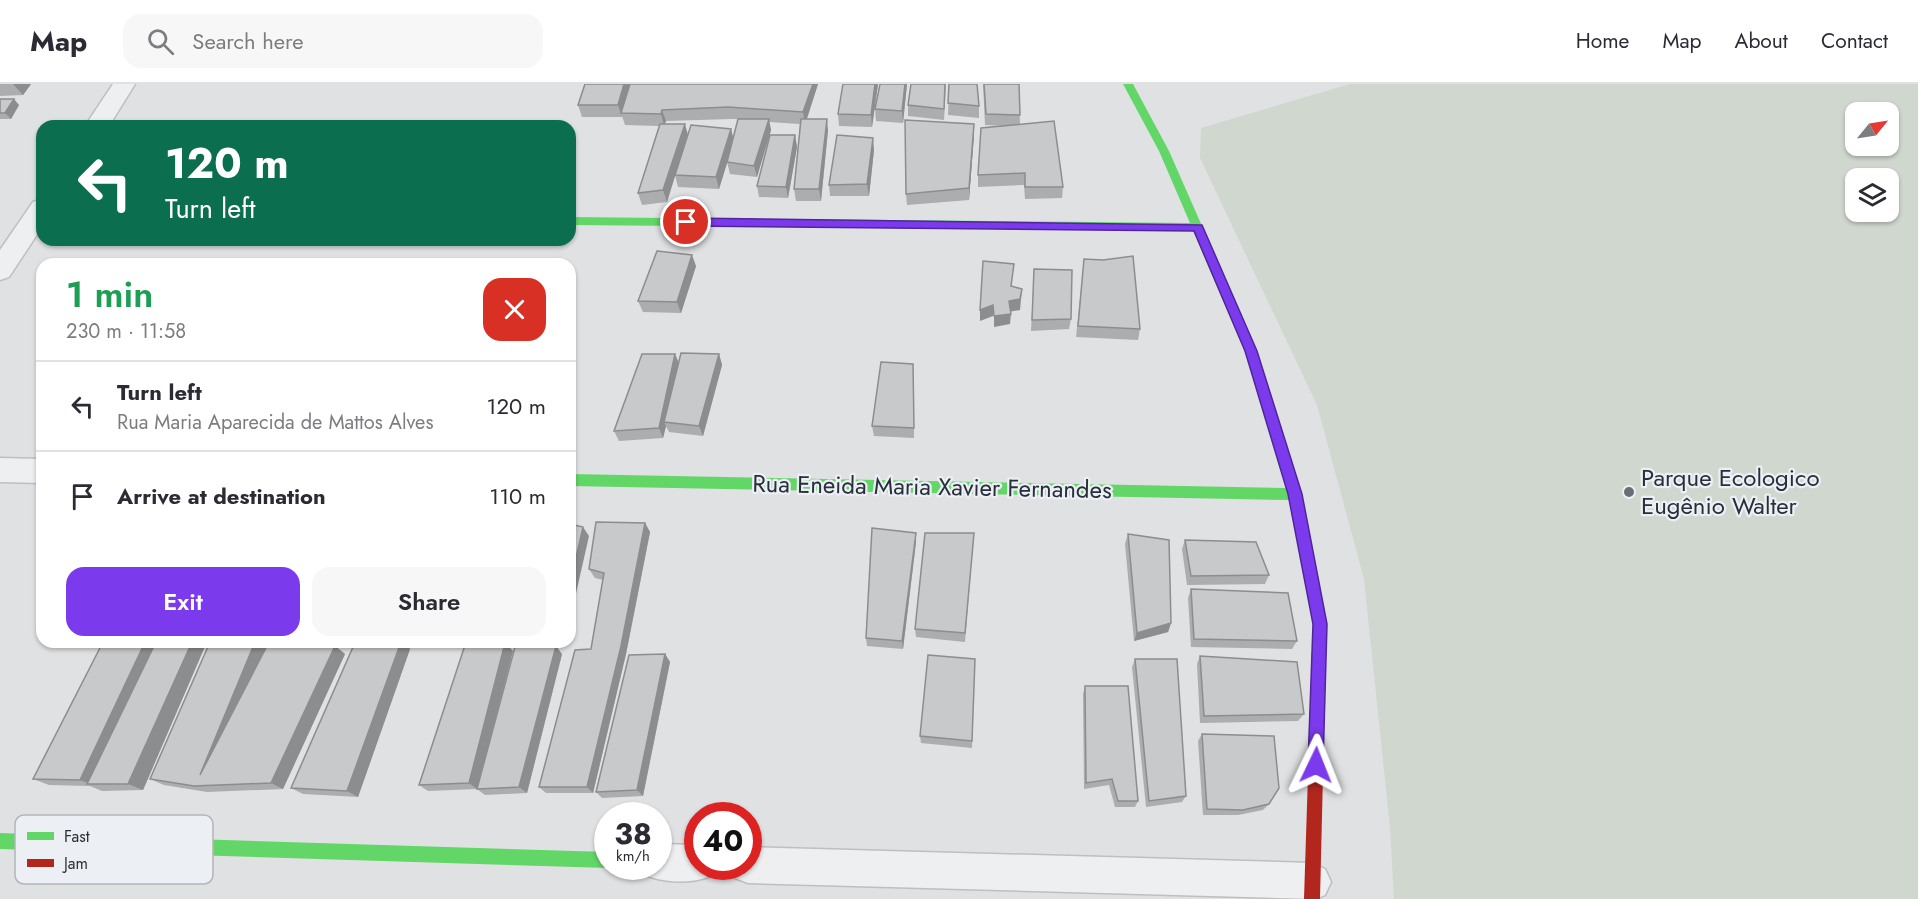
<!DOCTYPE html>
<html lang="en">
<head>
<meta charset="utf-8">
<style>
	:root { --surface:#fff; --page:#f7f7f7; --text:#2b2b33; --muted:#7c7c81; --line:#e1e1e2; --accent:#7c3aed }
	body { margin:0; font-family:Jost,sans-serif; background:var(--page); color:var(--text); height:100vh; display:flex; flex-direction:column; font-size:22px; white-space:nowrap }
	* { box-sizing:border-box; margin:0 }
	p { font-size:20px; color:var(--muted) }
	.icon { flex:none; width:33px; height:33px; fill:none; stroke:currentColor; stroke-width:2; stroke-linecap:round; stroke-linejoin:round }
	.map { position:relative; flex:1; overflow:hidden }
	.side { position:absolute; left:36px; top:174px; width:540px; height:390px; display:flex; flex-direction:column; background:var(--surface); border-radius:18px; box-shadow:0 2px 4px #0004 }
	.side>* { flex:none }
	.hud { position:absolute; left:36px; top:36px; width:540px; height:126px; border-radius:18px; box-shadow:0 2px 4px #0004; background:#0b6e4f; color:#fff; overflow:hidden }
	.needle { width:39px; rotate:60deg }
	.fabs { position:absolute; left:1845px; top:18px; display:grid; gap:12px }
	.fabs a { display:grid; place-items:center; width:54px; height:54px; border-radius:12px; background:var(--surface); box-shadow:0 2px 4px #0004; font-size:30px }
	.speed { position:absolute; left:594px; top:718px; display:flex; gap:12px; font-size:30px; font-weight:700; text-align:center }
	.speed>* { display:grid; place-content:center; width:78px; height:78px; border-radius:50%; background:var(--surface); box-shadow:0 2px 4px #0004; line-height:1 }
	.speed small { font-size:15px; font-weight:400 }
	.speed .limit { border:9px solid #d22; background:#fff; color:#111 }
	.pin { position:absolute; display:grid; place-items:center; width:51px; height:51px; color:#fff; margin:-26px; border:3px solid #fff; border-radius:50%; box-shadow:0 2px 6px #0007 }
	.me { position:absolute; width:66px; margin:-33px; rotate:2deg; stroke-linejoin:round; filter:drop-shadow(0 0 4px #0008) }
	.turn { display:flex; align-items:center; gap:21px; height:126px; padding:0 30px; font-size:27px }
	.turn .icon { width:78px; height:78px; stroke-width:2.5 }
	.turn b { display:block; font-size:42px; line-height:51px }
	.round { display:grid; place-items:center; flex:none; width:63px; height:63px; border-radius:18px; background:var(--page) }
	.head { display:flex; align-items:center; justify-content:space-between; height:102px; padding:0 30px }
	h1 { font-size:36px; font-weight:600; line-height:45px; color:#1e9e55 }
	.cta { display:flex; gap:12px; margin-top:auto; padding:12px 30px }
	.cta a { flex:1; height:69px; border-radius:18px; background:var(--accent); color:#fff; font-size:24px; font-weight:600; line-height:69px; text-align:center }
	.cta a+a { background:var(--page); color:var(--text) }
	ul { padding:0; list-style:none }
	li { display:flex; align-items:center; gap:18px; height:90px; padding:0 30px; border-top:2px solid var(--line) }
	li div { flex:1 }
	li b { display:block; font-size:22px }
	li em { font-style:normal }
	header { display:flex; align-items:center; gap:36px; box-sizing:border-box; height:84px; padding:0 30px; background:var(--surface); border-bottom:2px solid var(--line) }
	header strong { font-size:28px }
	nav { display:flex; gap:33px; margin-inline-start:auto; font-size:21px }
	.search { width:420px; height:54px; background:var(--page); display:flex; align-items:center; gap:15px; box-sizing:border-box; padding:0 21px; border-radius:18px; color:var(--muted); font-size:22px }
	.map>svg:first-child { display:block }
	.green { fill:#d0d7cf; fill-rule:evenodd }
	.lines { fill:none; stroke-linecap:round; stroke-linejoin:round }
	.street-casing { stroke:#bdbfc1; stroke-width:3 }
	.street { fill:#eeeff0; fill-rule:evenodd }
	.fast { fill:#63d668; fill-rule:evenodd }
	.jam { fill:#b3261e; fill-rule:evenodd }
	.wall { fill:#abadaf; fill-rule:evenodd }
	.shaded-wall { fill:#8b8d8e }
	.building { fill:#c7c9cb; stroke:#8b8d8e; stroke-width:1.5 }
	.route { fill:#7c3aed; stroke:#51269a; stroke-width:1.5 }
	.poi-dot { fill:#696d75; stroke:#eceff3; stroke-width:2 }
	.labels { text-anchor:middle; stroke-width:4.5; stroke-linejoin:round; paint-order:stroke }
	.poi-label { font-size:24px; fill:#292f3a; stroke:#eceff3; text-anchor:start }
	.street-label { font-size:24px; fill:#292f3a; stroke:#eceff3 }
	.key { fill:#eceff3; stroke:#b2b5bc; stroke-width:1.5 }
	.key-label { font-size:16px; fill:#292f3a }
</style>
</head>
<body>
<header>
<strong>Map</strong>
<div class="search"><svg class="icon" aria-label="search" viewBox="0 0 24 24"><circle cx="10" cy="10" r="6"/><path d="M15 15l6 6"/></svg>Search here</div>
<nav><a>Home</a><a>Map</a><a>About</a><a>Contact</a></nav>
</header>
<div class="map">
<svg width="1918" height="815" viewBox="0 0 1918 815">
	<rect width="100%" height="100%" fill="#dfe1e3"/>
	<path class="green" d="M1350,0H1918V815H1394L1390,744L1364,495L1317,321L1200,74L1201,44ZM1856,28H1888V62H1856ZM1856,94H1888V128H1856Z"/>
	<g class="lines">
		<defs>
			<g id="street">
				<polygon points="113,0 135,0 109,42 85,42"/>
				<polygon points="42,115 42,143 9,193 0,196 0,166 33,118"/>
				<polygon points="0,374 42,375 42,399 0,398"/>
				<path d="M658,760L698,761V783H715L711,792C691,800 665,799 645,791L642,783H658Z"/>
				<polygon points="748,763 1312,779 1325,785 1331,798 1325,811 1316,815 748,799 735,794 730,783 748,783"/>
			</g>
		</defs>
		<use href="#street" class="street-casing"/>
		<use href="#street" class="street"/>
		<g class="fast">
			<polygon points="1123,0 1133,0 1169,67 1257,267 1302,410 1327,539 1326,566 1324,571 1319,573 1314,571 1312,566 1313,539 1289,416 570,402 570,390 1286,404 1245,267 1193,147 570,141 570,133 1190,139 1159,67"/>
			<polygon points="0,749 608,768 608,783 611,783 608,784 0,765"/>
		</g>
		<polygon class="jam" points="1319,559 1324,561 1326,566 1320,815 1304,815 1312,566 1314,561"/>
	</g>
	<g class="wall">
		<polygon points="0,0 31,0 23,11 0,12"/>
		<path d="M585,0H818L807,35L828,46L821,117H796L794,105L800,40L769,38L771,46L757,93L730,90L727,78L719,105L678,103L675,91L667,118L642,121L638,109L659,42L625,41L622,32V33H582L578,21ZM731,35H738L733,54L731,45L688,51L665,40L666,37Z"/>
		<polygon points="878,0 872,43 839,42 838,30"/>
		<polygon points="907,0 903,39 876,37 875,25"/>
		<polygon points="911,0 946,0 944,36 908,32 908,21"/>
		<polygon points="949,0 979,22 979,34 948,31"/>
		<polygon points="983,0 1019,0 1020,41 1063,103 1062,114 1025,115 1024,101 978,103 978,91 1005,42 985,41"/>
		<polygon points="0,15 19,21 11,35 0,35"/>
		<polygon points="795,51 797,63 788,114 759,113 757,102"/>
		<polygon points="974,51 969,116 907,121 906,110"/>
		<polygon points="874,66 869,112 830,112 829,101"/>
		<polygon points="1084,175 1140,245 1138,256 1076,253"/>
		<polygon points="696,182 681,229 643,228 638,217"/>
		<polygon points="1034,185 1071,235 1069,245 1031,247"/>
		<polygon points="675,270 679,279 719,270 722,281 703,352 669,348 666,342 663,354 619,357 614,347"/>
		<polygon points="914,291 914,354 874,352 872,342"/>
		<polygon points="645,439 650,448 626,570 593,709 546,709 539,703 591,565 603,496 595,494 589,485"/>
		<polygon points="916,449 916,458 903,565 867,562 866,554"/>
		<polygon points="974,449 965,558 916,553 915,545"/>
		<polygon points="1128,450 1171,539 1168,548 1134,557 1125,460"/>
		<polygon points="1185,456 1269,491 1265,500 1187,501 1182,465"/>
		<polygon points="1191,505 1297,557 1292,565 1191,563 1188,514"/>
		<polygon points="156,558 203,558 206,560 143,706 102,707 90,702 49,701 33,695"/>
		<polygon points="210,558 259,558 266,563 335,562 345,570 283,705 207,708 164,701 150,695"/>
		<polygon points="390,558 403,558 410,565 358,713 303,710 291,704"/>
		<polygon points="505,559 513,567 489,661 562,570 527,709 485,711 477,705 428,707 419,701"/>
		<polygon points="665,570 670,578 643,712 602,714 596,708"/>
		<polygon points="1200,572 1304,630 1298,637 1200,639 1197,580"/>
		<polygon points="975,575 972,664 921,659 920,652"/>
		<polygon points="1135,575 1186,712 1182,718 1146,723 1132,583"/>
		<polygon points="1085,602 1138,717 1135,723 1115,723 1109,701 1084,705 1083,610"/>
		<polygon points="1202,650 1269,720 1263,726 1238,731 1203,731 1198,657"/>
	</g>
	<g class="shaded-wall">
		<polygon points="13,0 31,0 23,11"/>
		<polygon points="624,0 632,0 621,29 622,33 618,21"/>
		<polygon points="813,0 818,0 805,40 803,28"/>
		<polygon points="875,0 878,0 872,43 871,31"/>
		<polygon points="905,0 907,0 903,39 902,27"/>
		<polygon points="14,15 19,21 11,35 5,29"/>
		<polygon points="662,26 666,37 664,42 661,30"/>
		<polygon points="769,35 771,46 757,93 754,82"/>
		<polygon points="827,35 828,46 821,117 819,105"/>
		<polygon points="685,40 688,51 667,118 663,106"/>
		<polygon points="974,40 974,51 969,116 969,104"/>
		<polygon points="731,45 734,57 719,105 716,93"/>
		<polygon points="795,51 797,63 788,114 786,103"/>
		<polygon points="873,54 874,66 869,112 867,100"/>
		<polygon points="692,171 696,182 681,229 677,218"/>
		<polygon points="1022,205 1020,226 1008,228 1009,217"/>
		<polygon points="993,221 993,232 980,237 980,226"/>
		<polygon points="1011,230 1010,240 994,243 994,232"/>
		<polygon points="675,270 679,280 664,338 666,342 663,354 659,344"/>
		<polygon points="719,270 722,281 703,352 699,342"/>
		<polygon points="645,439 650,448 626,570 593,709 587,703"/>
		<polygon points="583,443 589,452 570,536 570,500"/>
		<polygon points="916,449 916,458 903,565 902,557"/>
		<polygon points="1171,539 1168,548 1134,557 1137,549"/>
		<polygon points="145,558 153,558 160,562 91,700 80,696"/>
		<polygon points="192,558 203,558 206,560 143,706 128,700"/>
		<polygon points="255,558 259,558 268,564 200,691"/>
		<polygon points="401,558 403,558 410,565 358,713 347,707"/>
		<polygon points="505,559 513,567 477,705 469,699"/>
		<polygon points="335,562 345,570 283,705 271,699"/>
		<polygon points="556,562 562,570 527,709 519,703"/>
		<polygon points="665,570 670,578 643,712 637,706"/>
	</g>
	<g class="building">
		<polygon points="585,0 624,0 618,21 578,21"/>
		<polygon points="630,0 813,0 803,28 728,23 662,26 661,30 621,29"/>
		<polygon points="843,0 875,0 871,31 838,30"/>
		<polygon points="880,0 905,0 902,27 875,25"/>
		<polygon points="911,0 945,0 944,25 908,21"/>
		<polygon points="949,0 977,0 979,22 948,19"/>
		<polygon points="984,0 1019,0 1020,31 986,30"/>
		<polygon points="0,15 14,15 5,29 0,29"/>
		<polygon points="738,35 769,35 754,82 727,78"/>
		<polygon points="801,35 827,35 819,105 794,105"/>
		<polygon points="905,36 974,40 969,104 906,110"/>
		<polygon points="1054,37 1063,103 1025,103 1025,89 978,91 981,44"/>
		<polygon points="660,40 685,40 663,106 638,109"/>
		<polygon points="691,41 731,45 716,93 675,91"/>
		<polygon points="770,51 795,51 786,103 757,102"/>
		<polygon points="837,51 873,54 867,100 829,101"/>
		<polygon points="657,167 692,171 677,218 638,217"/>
		<polygon points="1133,172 1140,245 1078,242 1084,175 1103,176"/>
		<polygon points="983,177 1014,180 1011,202 1022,205 1020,215 1009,217 1011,230 994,232 993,221 980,226"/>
		<polygon points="1034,185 1072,186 1071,235 1032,236"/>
		<polygon points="681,269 719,270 699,342 664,338"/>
		<polygon points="642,270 675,270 659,344 614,347"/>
		<polygon points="881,278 913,280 914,344 872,342"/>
		<polygon points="596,438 645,439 621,562 587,703 539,703 575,566 591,565 604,489 589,485"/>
		<polygon points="570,440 583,443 570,500"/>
		<polygon points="872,444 916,449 902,557 866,554"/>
		<polygon points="925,449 974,449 965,549 915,545"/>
		<polygon points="1128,450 1169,456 1171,539 1137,549"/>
		<polygon points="1185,456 1256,458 1269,491 1191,492"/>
		<polygon points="1191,505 1288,509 1297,557 1194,555"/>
		<polygon points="103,558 145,558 80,696 33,695"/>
		<polygon points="156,558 192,558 128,700 87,700"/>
		<polygon points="210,558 255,558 200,691 268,560 335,562 271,699 194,702 150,695"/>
		<polygon points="390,558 401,558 347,707 291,704 353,563"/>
		<polygon points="466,558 505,559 469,699 419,701"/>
		<polygon points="556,562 519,703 477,705 515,563"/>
		<polygon points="665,570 637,706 596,708 629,571"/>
		<polygon points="928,571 975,575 972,657 920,652"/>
		<polygon points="1200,572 1297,578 1304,630 1204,632"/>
		<polygon points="1135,575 1177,575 1186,712 1149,717"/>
		<polygon points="1085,602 1128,602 1138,717 1118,717 1112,695 1086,699"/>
		<polygon points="1202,650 1274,652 1279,704 1269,720 1243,726 1207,725"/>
	</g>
	<polygon class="route" points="686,134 1202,141 1257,267 1302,410 1327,540 1323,681 1321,686 1316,688 1310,686 1308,681 1313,540 1288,410 1245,267 1194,147 686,142 681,138"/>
	<circle class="poi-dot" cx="1629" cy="408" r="6"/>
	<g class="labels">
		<g class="poi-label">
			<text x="1641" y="402">Parque Ecologico<tspan x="1641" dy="28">Eugênio Walter</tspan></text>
		</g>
		<g class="street-label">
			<text transform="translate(932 403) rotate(1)" y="8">Rua Eneida Maria Xavier Fernandes</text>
		</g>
	</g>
	<rect x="15" y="731" width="198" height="69" rx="9" class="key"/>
	<rect x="27" y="748" width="27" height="8" fill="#63d668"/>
	<rect x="27" y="775" width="27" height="8" fill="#b3261e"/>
	<g class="key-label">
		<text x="64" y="758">Fast</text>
		<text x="64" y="785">Jam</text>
	</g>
</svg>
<div class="fabs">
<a><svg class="needle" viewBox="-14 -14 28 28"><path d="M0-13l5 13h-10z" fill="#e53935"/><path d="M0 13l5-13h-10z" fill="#7c7c81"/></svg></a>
<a><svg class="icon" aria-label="layers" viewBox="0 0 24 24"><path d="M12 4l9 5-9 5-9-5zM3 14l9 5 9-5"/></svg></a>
</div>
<div class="speed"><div>38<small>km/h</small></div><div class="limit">40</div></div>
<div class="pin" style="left:686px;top:138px;background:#d93025"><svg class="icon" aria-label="arrive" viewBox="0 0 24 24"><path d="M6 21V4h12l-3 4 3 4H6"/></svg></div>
<svg class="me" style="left:1316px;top:681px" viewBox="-20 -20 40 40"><path d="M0-17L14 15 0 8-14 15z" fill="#7c3aed" stroke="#fff" stroke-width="4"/></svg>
<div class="hud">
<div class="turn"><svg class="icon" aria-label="left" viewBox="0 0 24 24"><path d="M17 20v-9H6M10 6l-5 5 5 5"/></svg><div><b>120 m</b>Turn left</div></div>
</div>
<section class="side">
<div class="head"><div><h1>1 min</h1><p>230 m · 11:58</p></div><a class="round" style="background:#d93025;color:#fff"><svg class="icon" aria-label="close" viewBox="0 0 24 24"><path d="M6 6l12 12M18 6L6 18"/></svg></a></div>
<ul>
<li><svg class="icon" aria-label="left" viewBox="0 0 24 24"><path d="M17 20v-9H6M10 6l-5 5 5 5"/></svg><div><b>Turn left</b><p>Rua Maria Aparecida de Mattos Alves</p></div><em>120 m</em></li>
<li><svg class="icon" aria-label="arrive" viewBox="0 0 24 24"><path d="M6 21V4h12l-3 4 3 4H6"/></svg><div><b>Arrive at destination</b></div><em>110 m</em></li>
</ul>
<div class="cta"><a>Exit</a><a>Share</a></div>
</section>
</div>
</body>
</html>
